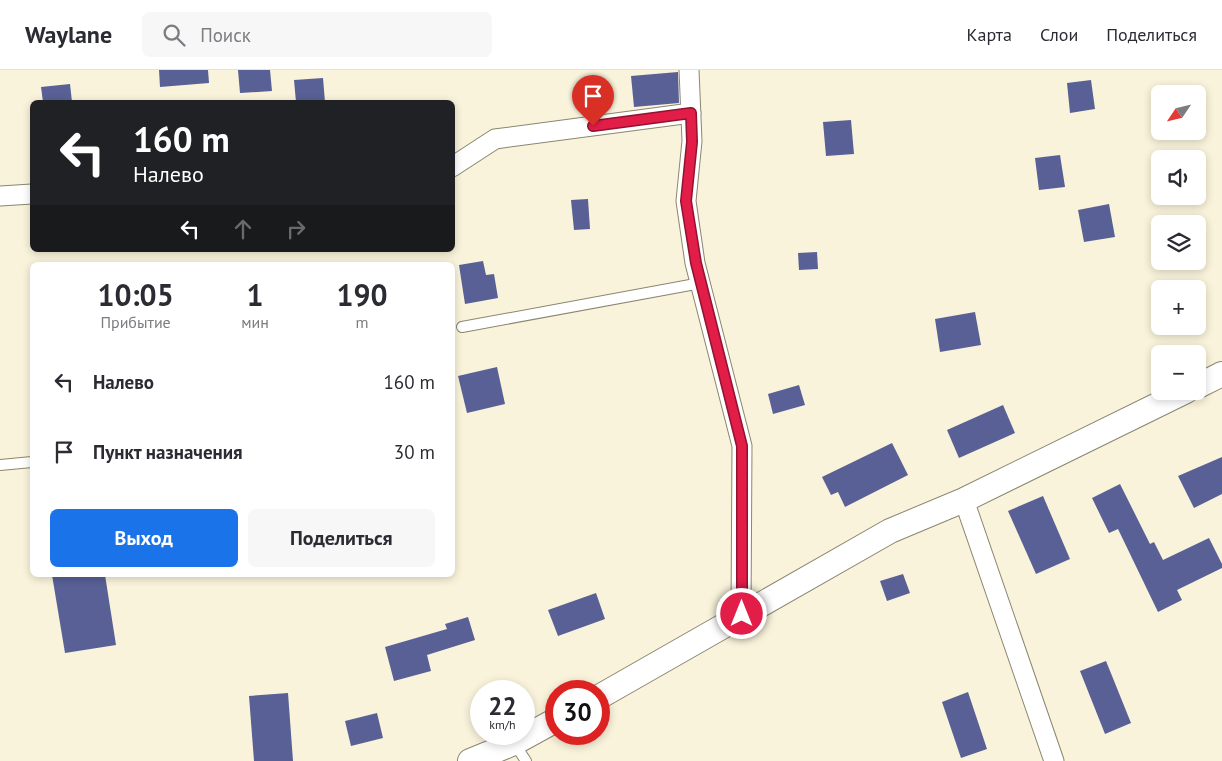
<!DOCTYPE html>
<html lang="ru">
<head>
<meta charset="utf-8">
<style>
	:root { --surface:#fff; --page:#f7f7f7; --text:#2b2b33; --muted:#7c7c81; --line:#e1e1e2; --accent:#1a73e8 }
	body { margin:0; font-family:"PT Sans",sans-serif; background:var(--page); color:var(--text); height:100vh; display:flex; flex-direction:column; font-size:19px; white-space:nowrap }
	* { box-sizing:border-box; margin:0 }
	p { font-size:16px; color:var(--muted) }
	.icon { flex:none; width:28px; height:28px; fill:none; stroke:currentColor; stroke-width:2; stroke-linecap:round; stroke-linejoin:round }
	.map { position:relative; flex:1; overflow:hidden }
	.side { position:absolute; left:30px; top:192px; width:425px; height:315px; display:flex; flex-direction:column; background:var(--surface); border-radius:8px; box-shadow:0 2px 8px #0003 }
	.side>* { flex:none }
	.top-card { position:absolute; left:30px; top:30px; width:425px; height:152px; border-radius:8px; box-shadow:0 2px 8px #0003; background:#202124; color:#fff; overflow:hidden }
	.needle { width:32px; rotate:235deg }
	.fabs { position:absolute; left:1151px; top:15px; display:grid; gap:10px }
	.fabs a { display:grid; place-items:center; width:55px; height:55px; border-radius:8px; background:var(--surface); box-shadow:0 2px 8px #0003; font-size:25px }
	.speed { position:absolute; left:470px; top:610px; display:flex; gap:10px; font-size:25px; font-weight:700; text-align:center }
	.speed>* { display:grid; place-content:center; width:65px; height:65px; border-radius:50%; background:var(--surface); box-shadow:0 2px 8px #0003; line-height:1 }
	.speed small { font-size:12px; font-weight:400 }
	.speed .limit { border:8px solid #d22; background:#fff; color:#111 }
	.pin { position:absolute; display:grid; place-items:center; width:42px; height:42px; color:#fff; margin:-51px -21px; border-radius:50% 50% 50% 0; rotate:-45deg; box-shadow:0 0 5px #0007 }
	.pin .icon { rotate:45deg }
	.me { position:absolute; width:55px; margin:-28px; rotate:0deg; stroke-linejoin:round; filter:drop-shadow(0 0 4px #0008) }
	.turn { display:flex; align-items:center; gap:18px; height:105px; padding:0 20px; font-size:22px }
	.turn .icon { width:65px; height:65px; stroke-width:2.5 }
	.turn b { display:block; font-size:35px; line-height:42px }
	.lanes { display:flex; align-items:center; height:48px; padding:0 20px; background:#0003; justify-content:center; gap:25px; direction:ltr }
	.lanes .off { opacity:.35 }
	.eta { display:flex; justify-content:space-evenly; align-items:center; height:85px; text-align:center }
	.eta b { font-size:30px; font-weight:700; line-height:35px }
	.action { display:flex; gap:10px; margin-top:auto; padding:10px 20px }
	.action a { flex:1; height:58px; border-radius:8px; background:var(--accent); color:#fff; font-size:20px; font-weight:700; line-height:58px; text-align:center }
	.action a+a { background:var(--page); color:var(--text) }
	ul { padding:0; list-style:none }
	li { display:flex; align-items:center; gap:15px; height:70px; padding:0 20px }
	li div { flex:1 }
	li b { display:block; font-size:19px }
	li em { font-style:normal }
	header { display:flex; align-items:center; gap:30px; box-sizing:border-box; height:70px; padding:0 25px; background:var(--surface); border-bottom:1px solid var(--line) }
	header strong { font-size:24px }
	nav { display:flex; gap:28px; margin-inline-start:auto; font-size:18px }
	.search { width:350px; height:45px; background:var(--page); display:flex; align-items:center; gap:12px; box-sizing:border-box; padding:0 18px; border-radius:8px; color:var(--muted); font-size:19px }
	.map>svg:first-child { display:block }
	.building { fill:#586096 }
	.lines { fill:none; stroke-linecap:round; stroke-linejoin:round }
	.service-casing { stroke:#8b8670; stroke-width:12 }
	.minor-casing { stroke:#8b8670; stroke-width:21 }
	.tertiary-casing { stroke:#8b8670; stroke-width:26 }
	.service { stroke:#fff; stroke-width:10 }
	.minor { stroke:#fff; stroke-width:19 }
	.tertiary { stroke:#fff; stroke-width:24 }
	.route-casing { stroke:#92132f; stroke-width:12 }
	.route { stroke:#e11d48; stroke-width:9 }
</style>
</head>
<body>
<header>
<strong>Waylane</strong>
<div class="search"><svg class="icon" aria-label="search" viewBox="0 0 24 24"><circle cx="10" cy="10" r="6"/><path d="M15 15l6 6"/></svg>Поиск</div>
<nav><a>Карта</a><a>Слои</a><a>Поделиться</a></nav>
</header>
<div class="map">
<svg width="1222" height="691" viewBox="0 0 1222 691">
	<rect width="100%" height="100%" fill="#f9f3db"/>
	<g class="building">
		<polygon points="159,0 208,0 209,13 160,17"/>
		<polygon points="238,0 270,0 272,21 240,23"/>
		<polygon points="678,2 679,33 634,37 631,6"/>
		<polygon points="323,8 325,32 296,32 294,10"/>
		<polygon points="1091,10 1095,39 1070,43 1067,13"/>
		<polygon points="70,14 72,32 43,32 41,17"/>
		<polygon points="851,50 854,84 826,86 823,52"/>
		<polygon points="1060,85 1065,117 1039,120 1035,88"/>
		<polygon points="588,129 590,159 574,160 571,130"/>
		<polygon points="1109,134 1115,167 1084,172 1078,140"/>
		<polygon points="817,182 818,199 799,200 798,183"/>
		<polygon points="483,191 486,205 494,204 498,228 465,234 459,195"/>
		<polygon points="975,242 981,275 940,282 935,249"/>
		<polygon points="497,297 505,334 467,343 458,306"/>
		<polygon points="799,315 805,335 773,344 768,324"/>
		<polygon points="1003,335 1015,363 959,388 947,360"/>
		<polygon points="892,373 908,405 845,437 838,422 831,425 822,407"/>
		<polygon points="1222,387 1222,424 1194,438 1178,406"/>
		<polygon points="1120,414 1150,474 1154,472 1163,490 1209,468 1222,494 1222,498 1177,520 1182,530 1158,542 1118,459 1109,463 1092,428"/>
		<polygon points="1043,426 1070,489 1036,504 1008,441"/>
		<polygon points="903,504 910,523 887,531 880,511"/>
		<polygon points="52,505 105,505 116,575 65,583"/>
		<polygon points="596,523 605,549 558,566 548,540"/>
		<polygon points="468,547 475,570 427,585 431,601 394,611 385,577 447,559 445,554"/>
		<polygon points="1106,591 1131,653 1105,664 1080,601"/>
		<polygon points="968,622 987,679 961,688 942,632"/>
		<polygon points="288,623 293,691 254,691 249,626"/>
		<polygon points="377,643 383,668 351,676 345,651"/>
	</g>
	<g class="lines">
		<defs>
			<g id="service">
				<polyline points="462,257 701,213"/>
				<polyline points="0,395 32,392"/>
				<polyline points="514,673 526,691"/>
			</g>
			<g id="minor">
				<polyline points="689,0 692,71 686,131 695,193 742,376 741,544"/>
				<polyline points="452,97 495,69 691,43"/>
				<polyline points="0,126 32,124"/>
				<polyline points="964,430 1054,691"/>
			</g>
			<g id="tertiary">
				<polyline points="1198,316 1222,304"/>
				<polyline points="599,627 890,461 964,430 1186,321"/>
				<polyline points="470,691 514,673 556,650"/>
			</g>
		</defs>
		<use href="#service" class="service-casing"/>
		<use href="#minor" class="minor-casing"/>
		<use href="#tertiary" class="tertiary-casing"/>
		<use href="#service" class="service"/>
		<use href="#minor" class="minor"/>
		<use href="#tertiary" class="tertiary"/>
	</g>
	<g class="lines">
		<defs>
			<polyline id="route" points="593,56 691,43 692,72 686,131 696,193 742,376 742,544"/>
		</defs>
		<use href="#route" class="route-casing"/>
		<use href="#route" class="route"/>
	</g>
</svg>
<div class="fabs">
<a><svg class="needle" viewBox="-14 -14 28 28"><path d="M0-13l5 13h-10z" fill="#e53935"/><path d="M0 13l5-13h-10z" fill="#7c7c81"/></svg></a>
<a><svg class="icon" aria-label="sound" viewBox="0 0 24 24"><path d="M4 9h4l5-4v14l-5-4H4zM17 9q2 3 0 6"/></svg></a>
<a><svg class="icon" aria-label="layers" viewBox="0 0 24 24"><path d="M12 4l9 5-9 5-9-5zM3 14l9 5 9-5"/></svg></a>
<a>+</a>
<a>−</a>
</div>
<div class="speed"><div>22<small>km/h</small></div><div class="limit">30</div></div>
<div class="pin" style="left:593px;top:56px;background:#d93025"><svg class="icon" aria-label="arrive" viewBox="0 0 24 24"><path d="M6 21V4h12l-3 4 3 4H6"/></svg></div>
<svg class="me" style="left:742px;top:544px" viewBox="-20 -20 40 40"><circle r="17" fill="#e11d48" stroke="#fff" stroke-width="3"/><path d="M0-11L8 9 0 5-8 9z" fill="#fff"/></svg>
<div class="top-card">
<div class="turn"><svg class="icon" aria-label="left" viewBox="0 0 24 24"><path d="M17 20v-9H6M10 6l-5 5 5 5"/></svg><div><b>160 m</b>Налево</div></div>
<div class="lanes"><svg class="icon" aria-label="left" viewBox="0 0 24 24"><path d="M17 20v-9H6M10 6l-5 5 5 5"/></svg><svg class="icon off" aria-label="ahead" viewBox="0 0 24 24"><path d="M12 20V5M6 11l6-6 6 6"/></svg><svg class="icon off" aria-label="right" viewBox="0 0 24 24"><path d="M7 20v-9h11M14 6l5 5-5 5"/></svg></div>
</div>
<section class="side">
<div class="eta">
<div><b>10:05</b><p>Прибытие</p></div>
<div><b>1</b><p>мин</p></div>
<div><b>190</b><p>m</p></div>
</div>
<ul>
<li><svg class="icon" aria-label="left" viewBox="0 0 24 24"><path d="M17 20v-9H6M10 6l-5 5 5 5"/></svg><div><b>Налево</b></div><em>160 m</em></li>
<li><svg class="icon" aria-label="arrive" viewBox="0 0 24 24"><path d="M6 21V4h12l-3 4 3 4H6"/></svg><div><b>Пункт назначения</b></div><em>30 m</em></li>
</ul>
<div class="action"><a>Выход</a><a>Поделиться</a></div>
</section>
</div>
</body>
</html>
